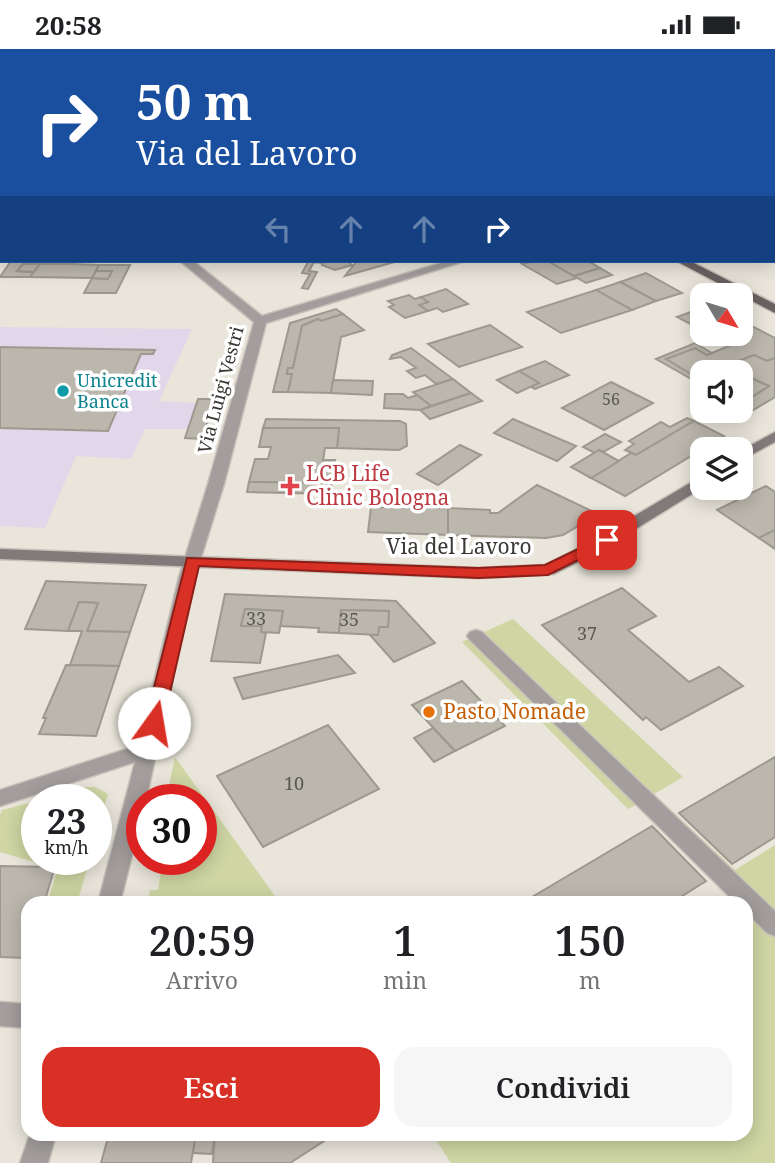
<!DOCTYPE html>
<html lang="it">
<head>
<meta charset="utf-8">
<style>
	:root { --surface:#fff; --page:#f6f6f6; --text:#202124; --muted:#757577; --accent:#d93025 }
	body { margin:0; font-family:"Noto Serif",serif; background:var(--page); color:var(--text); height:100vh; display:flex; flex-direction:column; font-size:26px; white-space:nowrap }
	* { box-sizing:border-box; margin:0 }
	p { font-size:23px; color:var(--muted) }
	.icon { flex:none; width:38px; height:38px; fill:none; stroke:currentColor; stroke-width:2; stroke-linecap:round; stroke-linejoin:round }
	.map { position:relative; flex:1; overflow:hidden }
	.drawer { position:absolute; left:21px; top:847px; width:732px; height:245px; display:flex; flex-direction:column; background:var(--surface); border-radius:21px; box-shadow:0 4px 18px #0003 }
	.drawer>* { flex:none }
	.hud { position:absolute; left:0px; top:0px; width:775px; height:214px; box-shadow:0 4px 18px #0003; background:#1a4fa0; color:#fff; overflow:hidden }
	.needle { width:46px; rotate:128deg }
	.tools { position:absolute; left:690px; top:234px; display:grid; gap:14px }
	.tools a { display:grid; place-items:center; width:63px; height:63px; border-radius:14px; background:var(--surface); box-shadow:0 4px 18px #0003; font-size:35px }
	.speed { position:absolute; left:21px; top:735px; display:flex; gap:14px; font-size:35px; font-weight:700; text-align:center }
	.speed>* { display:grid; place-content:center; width:91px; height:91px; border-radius:50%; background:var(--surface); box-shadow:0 4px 18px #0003; line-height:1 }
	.speed small { font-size:18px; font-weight:400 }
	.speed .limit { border:10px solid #d22; background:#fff; color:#111 }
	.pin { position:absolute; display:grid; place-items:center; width:60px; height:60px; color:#fff; margin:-30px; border-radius:14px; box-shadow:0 4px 10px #0006 }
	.me { position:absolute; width:77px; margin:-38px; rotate:13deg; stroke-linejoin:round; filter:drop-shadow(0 0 5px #0008) }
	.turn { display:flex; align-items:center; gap:24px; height:147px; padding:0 21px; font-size:32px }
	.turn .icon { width:91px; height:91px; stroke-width:2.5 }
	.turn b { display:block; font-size:49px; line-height:60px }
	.lanes { display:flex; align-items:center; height:66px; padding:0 21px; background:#0003; justify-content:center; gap:35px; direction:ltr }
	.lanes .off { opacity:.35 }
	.eta { display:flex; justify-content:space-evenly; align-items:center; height:119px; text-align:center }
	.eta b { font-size:42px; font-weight:600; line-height:49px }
	.button { display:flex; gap:14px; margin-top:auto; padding:14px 21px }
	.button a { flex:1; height:80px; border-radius:21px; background:var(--accent); color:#fff; font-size:28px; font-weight:600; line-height:80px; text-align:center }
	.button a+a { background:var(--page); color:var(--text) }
	.status { display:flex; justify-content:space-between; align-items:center; height:49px; padding:0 35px; background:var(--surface); direction:ltr }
	.status svg { height:19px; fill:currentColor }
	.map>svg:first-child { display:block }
	.commercial { fill:#e2d6ea }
	.built { fill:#ded8c6 }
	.green { fill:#cfd6a4 }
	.building { fill:#bbb7ad; stroke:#9d998f; stroke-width:2 }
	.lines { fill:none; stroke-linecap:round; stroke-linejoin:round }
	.street-casing { stroke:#c6c2b9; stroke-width:3 }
	.secondary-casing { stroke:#c6c2b9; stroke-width:3 }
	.primary-casing { stroke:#c6c2b9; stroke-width:3 }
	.street { fill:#a39d9d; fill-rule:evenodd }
	.secondary { fill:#827a7a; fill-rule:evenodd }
	.primary { fill:#6b6262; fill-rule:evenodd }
	.route { fill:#d93025; stroke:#8d1f18; stroke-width:2 }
	.culture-dot { fill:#0f9aa8; stroke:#fff; stroke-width:2.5 }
	.health-dot { fill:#e0444e; stroke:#fff; stroke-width:2.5 }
	.food-dot { fill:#e8710a; stroke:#fff; stroke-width:2.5 }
	.labels { text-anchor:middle; stroke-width:7; stroke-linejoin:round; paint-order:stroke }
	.far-number-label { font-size:16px; fill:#5a5852 }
	.far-culture-label { font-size:18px; fill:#0d838f; stroke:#fff; text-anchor:start }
	.far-street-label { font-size:18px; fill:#3a3834; stroke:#fff }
	.number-label { font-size:18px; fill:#5a5852 }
	.health-label { font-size:21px; fill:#be3a42; stroke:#fff; text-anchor:start }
	.street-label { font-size:21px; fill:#3a3834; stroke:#fff }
	.food-label { font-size:21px; fill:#c56008; stroke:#fff; text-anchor:start }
</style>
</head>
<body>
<div class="status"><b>20:58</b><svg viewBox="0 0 49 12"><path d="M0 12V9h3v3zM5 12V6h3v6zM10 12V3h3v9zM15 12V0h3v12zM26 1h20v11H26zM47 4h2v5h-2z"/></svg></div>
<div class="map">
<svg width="775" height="1114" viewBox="0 0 775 1114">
	<rect width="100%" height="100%" fill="#e9e5da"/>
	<polygon class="commercial" points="0,278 192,280 159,352 197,354 189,380 145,380 131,410 76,407 45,479 0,477"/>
	<polygon class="built" points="290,0 752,0 751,2"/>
	<g class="green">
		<polygon points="513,570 683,728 654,745 735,821 775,796 775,1114 451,1114 432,1085 746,1085 746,854 729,854 734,851 638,755 628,760 462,593"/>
		<polygon points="175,708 280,854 148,854 150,841 158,841 163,810 201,810 201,751 166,751"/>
		<polygon points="84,738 95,738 108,745 96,787 96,751 40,751"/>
		<polygon points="37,752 37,810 90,810 77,854 47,854 60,813 31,812 0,803 0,766 2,761"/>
	</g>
	<g class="building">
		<polygon points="11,212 42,212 40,215 23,215 17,222 34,223 30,228 0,228"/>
		<polygon points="352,212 348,213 352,216 335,221 322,216 323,214 311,213"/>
		<polygon points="357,212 398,212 345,227"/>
		<polygon points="535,212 548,212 577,229 557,235 522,215"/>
		<polygon points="548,212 588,212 600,219 574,227"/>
		<polygon points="308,213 314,213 309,222 317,223 308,240 302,239 310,225 302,224"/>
		<polygon points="23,215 40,215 34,223 17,222"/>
		<polygon points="40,215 72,215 99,216 92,229 30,228"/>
		<polygon points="99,216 130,216 116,244 84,244 92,229 108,230 112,222 96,222"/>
		<polygon points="600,219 612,226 586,234 574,227"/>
		<polygon points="96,222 112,222 108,230 92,229"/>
		<polygon points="646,224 682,244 656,252 620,233"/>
		<polygon points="620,233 656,252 632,261 596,241"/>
		<polygon points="446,240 468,255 443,263 437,259 428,262 419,256 428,253 421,248"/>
		<polygon points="596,241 632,261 561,284 527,263"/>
		<polygon points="409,246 415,250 421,248 428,253 419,256 428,262 405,269 389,258 394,256 388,252"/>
		<polygon points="702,259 702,273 699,274 702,281 677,268"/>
		<polygon points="336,260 343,265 321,272 318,270 302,277 293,319 288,319 287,325 292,325 288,343 273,343 290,274"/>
		<polygon points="343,265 364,281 341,288 331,344 288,343 292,325 287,325 288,319 293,319 302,277 318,270 321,272"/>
		<polygon points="740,271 775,289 775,309 767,312 754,306 726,317 739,324 702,324 702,332 666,310 695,299 707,306 736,294 719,285 740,285"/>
		<polygon points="490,276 522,298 459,318 428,295"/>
		<polygon points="695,294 712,304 707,306 695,299 666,310 702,332 702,336 656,310"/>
		<polygon points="0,298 155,301 153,305 141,305 108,382 0,379"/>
		<polygon points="411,299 453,330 436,335 425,326 416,329 407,322 416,319 401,308 390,310 392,306"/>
		<polygon points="754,306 767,312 775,309 775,348 750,363 740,358 740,351 744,353 769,337 726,317"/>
		<polygon points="545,312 569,326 535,340 531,338 539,334 519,322"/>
		<polygon points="519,322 539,334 517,344 497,331"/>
		<polygon points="740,324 740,325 769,337 744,353 740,351"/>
		<polygon points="453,330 471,344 431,357 413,343"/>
		<polygon points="333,331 373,332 372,346 331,344"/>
		<polygon points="611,333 653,354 604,381 562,359"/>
		<polygon points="471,344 482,352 430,370 420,361"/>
		<polygon points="385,345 403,345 408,349 417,346 431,357 420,361 384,359"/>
		<polygon points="198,350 215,350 202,390 185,389"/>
		<polygon points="687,369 694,372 636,406 625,401 634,395 629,392 661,373 670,378"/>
		<polygon points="266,370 400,372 406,375 407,397 399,401 337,399 339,379 263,379"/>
		<polygon points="513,370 576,397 557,412 494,384"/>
		<polygon points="694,372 724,387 625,447 591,429 631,404 636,406"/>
		<polygon points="263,379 339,379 337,399 325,399 323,411 335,411 332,434 249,433 255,410 268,410 271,398 259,398"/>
		<polygon points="605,385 621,393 603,403 599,401 595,404 583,398"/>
		<polygon points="460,396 481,406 438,436 417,425"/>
		<polygon points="599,401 619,412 591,429 571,418"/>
		<polygon points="249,433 332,434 331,445 247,443"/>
		<polygon points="537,436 598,465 563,486 546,489 448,486 448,459 490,461 490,464 498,464"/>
		<polygon points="766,437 775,443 775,481 759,489 717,461"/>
		<polygon points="371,458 448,459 448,486 368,483"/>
		<polygon points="775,481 775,500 759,489"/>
		<polygon points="46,532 146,536 130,583 87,582 98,554 79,553 68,582 25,580"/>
		<polygon points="622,539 656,567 628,581 689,633 719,618 743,637 661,681 646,668 643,671 542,576"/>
		<polygon points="225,545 396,552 435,594 394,613 370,586 378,586 379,578 388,578 389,562 341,561 339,584 318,583 319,579 280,577 283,562 245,560 241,577 262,577 261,583 266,584 260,614 211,612"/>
		<polygon points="79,553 98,554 87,582 130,583 119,617 70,616 82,582 68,582"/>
		<polygon points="245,560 283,562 279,584 261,583 262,577 241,577"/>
		<polygon points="341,561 389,562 388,578 379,578 378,586 339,584"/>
		<polygon points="338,606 355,624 243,650 234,629"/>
		<polygon points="66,616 119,617 96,687 39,685 46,669 43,669"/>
		<polygon points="462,632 505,677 455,702 412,656"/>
		<polygon points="328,676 379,740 263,798 217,727"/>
		<polygon points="433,679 455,702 434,713 414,689"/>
		<polygon points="775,708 775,788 732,815 679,764"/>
		<polygon points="652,777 706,832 671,854 522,854"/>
		<polygon points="0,817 55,818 44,854 28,854 26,909 0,908"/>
		<polygon points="109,1085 139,1087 196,1085 191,1114 101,1114"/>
		<polygon points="196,1085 215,1085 212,1105 193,1104"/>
		<polygon points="215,1085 335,1085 290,1114 213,1114"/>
	</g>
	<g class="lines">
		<defs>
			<g id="street">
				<polygon points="231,0 240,0 242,2 233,2"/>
				<rect x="0" y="75" width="2" height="6"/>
				<polygon points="180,212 193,212 262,267 448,212 465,212 266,274 224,435 195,528 146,751 142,751 142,767 120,854 98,854 135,713 0,757 0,741 139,696 179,528 208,435 254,273"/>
				<polygon points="476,581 482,583 775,862 775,887 767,884 746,863 746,854 736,854 470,591 467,587 470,583"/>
				<polygon points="0,953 28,955 28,979 0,977"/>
				<polygon points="30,1085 56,1085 48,1114 20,1114"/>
			</g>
			<g id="secondary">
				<polygon points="775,383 775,393 740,412 740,402"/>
				<polygon points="702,427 702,439 597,504 554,525 478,529 0,510 0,500 478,519 545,516 585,496"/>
			</g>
			<g id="primary">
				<polygon points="267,0 276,0 278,2 269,2"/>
				<polygon points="676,212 690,212 775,255 775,264"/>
			</g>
		</defs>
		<use href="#street" class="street-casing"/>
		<use href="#secondary" class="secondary-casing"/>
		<use href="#primary" class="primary-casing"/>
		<use href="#street" class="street"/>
		<use href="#secondary" class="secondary"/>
		<use href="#primary" class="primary"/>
	</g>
	<polygon class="route" points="607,486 612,487 614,491 612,494 548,526 478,529 199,517 163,674 160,678 148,678 145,674 187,509 478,519 545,516"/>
	<circle class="culture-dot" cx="63" cy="342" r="7"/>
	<path class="health-dot" d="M286.5 426.5h7v7h7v7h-7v7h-7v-7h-7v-7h7z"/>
	<circle class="food-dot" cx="429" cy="663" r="7"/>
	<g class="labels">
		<g class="far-number-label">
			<text x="611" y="356">56</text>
		</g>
		<g class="far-culture-label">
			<text x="77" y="338">Unicredit<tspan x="77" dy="21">Banca</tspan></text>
		</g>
		<g class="far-street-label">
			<text transform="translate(221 341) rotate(-75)" y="6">Via Luigi Vestri</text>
		</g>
		<g class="number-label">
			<text x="256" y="576">33</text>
			<text x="349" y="577">35</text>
			<text x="587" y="591">37</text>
			<text x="294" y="741">10</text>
		</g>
		<g class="health-label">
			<text x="306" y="432">LCB Life<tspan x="306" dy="24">Clinic Bologna</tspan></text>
		</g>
		<g class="street-label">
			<text x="459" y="505">Via del Lavoro</text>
		</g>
		<g class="food-label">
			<text x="443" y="670">Pasto Nomade</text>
		</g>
	</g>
</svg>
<div class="tools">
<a><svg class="needle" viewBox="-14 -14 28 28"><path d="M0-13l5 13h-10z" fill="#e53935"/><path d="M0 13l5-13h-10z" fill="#757577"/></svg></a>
<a><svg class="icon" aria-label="sound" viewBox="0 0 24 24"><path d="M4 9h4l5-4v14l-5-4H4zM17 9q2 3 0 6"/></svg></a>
<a><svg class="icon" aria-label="layers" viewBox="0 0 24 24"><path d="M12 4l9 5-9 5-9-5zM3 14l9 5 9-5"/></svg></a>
</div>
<div class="speed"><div>23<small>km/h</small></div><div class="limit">30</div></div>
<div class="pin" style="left:607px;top:491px;background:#d93025"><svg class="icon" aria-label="arrive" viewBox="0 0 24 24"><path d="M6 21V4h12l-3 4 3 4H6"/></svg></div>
<svg class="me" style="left:154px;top:674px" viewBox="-20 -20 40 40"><circle r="19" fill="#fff"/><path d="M0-13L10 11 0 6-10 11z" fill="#d93025"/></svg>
<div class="hud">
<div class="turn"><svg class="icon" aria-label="right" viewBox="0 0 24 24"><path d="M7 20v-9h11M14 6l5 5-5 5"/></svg><div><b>50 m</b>Via del Lavoro</div></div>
<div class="lanes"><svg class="icon off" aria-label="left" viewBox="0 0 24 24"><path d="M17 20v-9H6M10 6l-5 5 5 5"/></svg><svg class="icon off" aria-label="ahead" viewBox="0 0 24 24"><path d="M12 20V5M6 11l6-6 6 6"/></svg><svg class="icon off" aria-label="ahead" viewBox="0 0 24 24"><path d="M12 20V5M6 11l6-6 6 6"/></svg><svg class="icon" aria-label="right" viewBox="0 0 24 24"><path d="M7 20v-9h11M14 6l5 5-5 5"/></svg></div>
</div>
<section class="drawer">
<div class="eta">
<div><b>20:59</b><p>Arrivo</p></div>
<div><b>1</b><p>min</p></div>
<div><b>150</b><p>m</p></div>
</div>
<div class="button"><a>Esci</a><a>Condividi</a></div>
</section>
</div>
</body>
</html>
